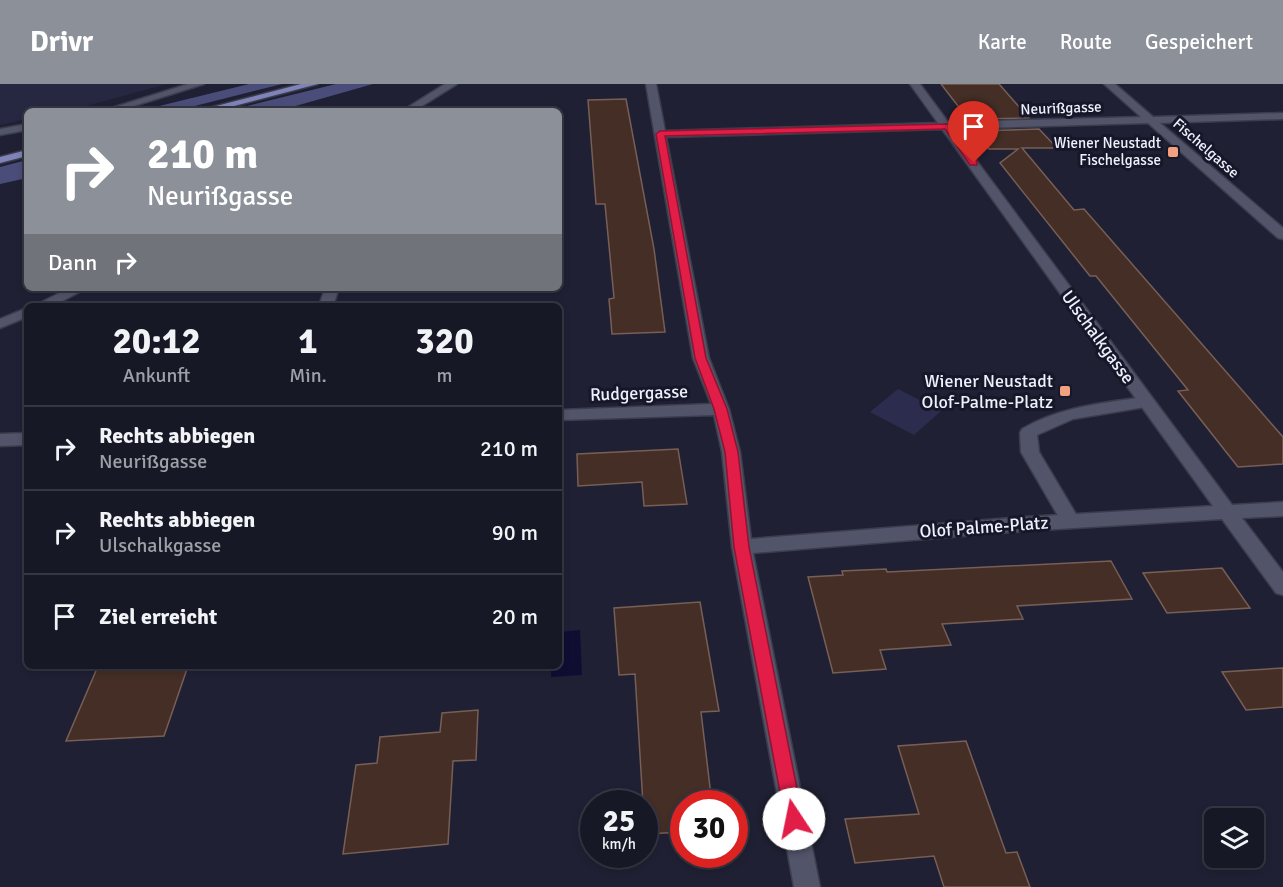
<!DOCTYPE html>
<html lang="de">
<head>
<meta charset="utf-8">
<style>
	:root { --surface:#171826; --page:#20212e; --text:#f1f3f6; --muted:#9ea0a7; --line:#363743; --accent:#8c9099 }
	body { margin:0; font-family:Signika,sans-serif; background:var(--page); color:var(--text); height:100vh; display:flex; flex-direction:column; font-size:22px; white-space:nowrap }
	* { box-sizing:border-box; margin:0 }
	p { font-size:20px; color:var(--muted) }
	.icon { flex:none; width:33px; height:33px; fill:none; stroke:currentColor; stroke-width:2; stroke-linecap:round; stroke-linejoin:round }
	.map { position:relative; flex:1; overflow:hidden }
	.drawer { position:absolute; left:24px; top:219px; width:538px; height:366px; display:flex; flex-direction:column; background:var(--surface); border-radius:9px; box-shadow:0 3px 9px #0003,0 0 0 2px var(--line) }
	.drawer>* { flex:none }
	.hud { position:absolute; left:24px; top:24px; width:538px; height:183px; border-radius:9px; box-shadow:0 3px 9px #0003,0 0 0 2px var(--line); background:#8c9099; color:#fff; overflow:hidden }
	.tools { position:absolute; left:1204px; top:724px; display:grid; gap:12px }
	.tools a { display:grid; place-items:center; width:60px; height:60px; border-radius:9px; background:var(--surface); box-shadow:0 3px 9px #0003,0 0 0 2px var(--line); font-size:30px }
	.speed { position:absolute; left:580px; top:706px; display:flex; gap:12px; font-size:30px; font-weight:700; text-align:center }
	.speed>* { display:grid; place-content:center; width:78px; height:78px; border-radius:50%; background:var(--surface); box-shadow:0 3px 9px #0003,0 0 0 2px var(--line); line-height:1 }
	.speed small { font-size:15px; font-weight:400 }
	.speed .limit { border:9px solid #d22; background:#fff; color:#111 }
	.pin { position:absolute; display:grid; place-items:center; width:51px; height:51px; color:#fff; margin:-62px -26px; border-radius:50% 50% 50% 0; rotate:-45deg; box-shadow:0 0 6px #0007 }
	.pin .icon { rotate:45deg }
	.me { position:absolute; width:66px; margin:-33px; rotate:349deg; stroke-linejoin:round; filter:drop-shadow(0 0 4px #0008) }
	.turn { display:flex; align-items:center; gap:21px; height:126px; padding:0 24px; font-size:27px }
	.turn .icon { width:78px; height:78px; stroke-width:2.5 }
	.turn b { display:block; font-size:42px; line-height:51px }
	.then { display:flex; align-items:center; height:57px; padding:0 24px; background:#0003; gap:12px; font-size:22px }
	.eta { display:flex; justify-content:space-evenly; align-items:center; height:102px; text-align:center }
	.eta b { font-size:36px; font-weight:700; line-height:42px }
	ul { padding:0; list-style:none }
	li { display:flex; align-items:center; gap:18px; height:84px; padding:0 24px; border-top:2px solid var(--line) }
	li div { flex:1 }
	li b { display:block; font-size:22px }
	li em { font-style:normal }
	header { display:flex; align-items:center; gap:36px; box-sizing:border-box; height:84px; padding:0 30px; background:var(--accent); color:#fff }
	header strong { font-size:28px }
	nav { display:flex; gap:33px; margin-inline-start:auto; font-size:21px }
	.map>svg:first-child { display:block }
	.built { fill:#262841 }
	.green { fill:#2c2d4e }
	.forest { fill:#4a4d79 }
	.water { fill:#100d33 }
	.building { fill:#442e26; stroke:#785f56; stroke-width:1.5 }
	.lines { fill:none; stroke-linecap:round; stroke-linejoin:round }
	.service-casing { stroke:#3b3c4c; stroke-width:3 }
	.minor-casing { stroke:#3b3c4c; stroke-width:3 }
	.primary-casing { stroke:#3b3c4c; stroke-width:3 }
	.service { fill:#52546a; fill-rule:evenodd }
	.minor { fill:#52546a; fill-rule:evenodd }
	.primary { fill:#8083b7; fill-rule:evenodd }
	.route { fill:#e11d48; stroke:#92132f; stroke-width:1.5 }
	.poi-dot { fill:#f2a081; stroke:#161729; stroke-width:2 }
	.labels { text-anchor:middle; stroke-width:6; stroke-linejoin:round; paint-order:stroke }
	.far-street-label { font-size:15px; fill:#eef0fd; stroke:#161729 }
	.far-poi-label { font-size:15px; fill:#eef0fd; stroke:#161729; text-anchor:end }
	.street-label { font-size:18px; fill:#eef0fd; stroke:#161729 }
	.poi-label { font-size:18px; fill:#eef0fd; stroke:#161729; text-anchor:end }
</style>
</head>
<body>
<header>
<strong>Drivr</strong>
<nav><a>Karte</a><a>Route</a><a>Gespeichert</a></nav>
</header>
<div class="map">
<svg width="1283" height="803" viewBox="0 0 1283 803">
	<rect width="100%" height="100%" fill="#1f2033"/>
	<polygon class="built" points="0,0 167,0 68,27 27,27 27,35 0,41"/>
	<polygon class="green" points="898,305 941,327 914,351 870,328"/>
	<g class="forest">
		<polygon points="249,0 282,0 175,27 139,27"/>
		<polygon points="336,0 373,0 278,27 227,27"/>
		<polygon points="27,76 27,94 0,100 0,83"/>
	</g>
	<polygon class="water" points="580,546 582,591 551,593 551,582 560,582 560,548"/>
	<g class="building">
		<polygon points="941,0 999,0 1029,34 968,35"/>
		<polygon points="626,15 654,165 665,248 612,250 609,215 614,214 605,120 596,120 588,16"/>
		<polygon points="1039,45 1057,64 1022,64 1074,126 1084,125 1283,353 1283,380 1238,383 1178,307 1188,306 1096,192 1090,192 1000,79 1018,65 989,65 976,47"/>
		<polygon points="678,365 687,420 644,422 642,398 578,402 577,370"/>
		<polygon points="1111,477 1132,515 1017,522 1023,535 942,540 951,561 880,566 886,585 833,589 808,493 843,491 842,487 886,485 887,488"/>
		<polygon points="1222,484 1250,524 1167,529 1143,489"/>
		<polygon points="700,518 719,627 701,628 712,720 684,720 684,748 645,750 645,720 643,720 635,590 619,591 614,524"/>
		<polygon points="98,582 188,582 164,652 66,657"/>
		<polygon points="1283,584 1283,623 1246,626 1222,588"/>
		<polygon points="478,626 476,676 453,677 448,760 343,770 356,681 377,679 380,653 440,648 442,629"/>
		<polygon points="966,657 1006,769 1017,768 1030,803 944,803 934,772 855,779 845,735 919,730 898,662"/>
	</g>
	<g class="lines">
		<defs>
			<path id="service" d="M1145,313L1151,314L1153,318L1151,322L1073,335L1037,351L1039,368L1080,437L1078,442L1071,444L1064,442L1021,368L1020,349L1022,345C1060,323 1102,319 1145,313Z"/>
			<g id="minor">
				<polygon points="188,0 204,0 118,27 102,27"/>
				<polygon points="445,0 457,0 414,27 402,27"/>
				<path d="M646,0H656L665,47L938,39L910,0H920L948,38L1141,33L1104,0H1115L1153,33L1283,29V35L1160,39L1283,144V155L1278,154L1148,39L953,45L1232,421L1283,418V432L1242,434L1283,488V511L1276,509L1222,435L1025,447L753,469L820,803H794L732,463L722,368L714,331L560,336V326L711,320L693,274ZM942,45L1213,422L1025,433L751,455L740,368L729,325L709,274L666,53Z"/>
				<polygon points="27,40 27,46 0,51 0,45"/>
				<polygon points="69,204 87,204 53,222 34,222"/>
				<polygon points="325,204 339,204 333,222 319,222"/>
				<polygon points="27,224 27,233 0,244 0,235"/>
				<polygon points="27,349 27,361 0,362 0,350"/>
			</g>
			<g id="primary">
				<polygon points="301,0 318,0 215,27 197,27"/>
				<polygon points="27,66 27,72 0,79 0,73"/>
			</g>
		</defs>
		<use href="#service" class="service-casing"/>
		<use href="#minor" class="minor-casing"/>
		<use href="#primary" class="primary-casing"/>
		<use href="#service" class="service"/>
		<use href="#minor" class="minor"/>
		<use href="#primary" class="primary"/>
	</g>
	<polygon class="route" points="947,40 950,41 977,77 977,81 970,81 945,45 665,52 706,274 727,325 738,368 749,463 803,735 801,741 794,744 787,741 785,735 734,463 725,368 714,325 695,274 656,50 660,47"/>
	<g class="poi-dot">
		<rect x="1167" y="62" width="12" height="12" rx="3"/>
		<rect x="1059" y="301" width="12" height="12" rx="3"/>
	</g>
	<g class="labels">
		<g class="far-street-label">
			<text transform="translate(1061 24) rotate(-2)" y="5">Neurißgasse</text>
			<text transform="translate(1206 64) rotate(41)" y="5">Fischelgasse</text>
		</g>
		<g class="far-poi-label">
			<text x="1161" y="64">Wiener Neustadt<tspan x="1161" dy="17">Fischelgasse</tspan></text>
		</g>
		<g class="street-label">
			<text transform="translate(1098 253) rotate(54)" y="6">Ulschalkgasse</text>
			<text transform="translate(639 309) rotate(-2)" y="6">Rudgergasse</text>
			<text transform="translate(984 443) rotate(-4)" y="6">Olof Palme-Platz</text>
		</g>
		<g class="poi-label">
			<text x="1053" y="303">Wiener Neustadt<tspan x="1053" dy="21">Olof-Palme-Platz</tspan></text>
		</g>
	</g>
</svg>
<div class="tools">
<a><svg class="icon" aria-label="layers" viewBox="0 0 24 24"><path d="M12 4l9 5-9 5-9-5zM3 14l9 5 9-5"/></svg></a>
</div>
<div class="speed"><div>25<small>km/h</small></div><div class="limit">30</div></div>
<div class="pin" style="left:974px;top:79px;background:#d93025"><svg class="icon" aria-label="arrive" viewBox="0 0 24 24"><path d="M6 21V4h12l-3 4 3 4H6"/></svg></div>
<svg class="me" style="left:794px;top:735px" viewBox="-20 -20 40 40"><circle r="19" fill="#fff"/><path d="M0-13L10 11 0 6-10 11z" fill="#e11d48"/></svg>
<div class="hud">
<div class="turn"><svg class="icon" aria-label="right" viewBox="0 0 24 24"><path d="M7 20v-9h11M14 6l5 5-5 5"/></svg><div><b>210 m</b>Neurißgasse</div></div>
<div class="then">Dann<svg class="icon" aria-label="right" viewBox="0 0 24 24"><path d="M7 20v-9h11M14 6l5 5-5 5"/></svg></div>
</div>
<section class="drawer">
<div class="eta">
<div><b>20:12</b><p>Ankunft</p></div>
<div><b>1</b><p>Min.</p></div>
<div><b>320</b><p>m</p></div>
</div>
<ul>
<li><svg class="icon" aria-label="right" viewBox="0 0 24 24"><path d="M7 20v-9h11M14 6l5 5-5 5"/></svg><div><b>Rechts abbiegen</b><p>Neurißgasse</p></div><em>210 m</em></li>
<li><svg class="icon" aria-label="right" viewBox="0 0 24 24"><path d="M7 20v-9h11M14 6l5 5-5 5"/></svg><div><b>Rechts abbiegen</b><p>Ulschalkgasse</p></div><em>90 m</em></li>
<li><svg class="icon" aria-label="arrive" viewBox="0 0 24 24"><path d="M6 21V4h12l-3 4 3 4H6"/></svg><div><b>Ziel erreicht</b></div><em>20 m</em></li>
</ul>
</section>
</div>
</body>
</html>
